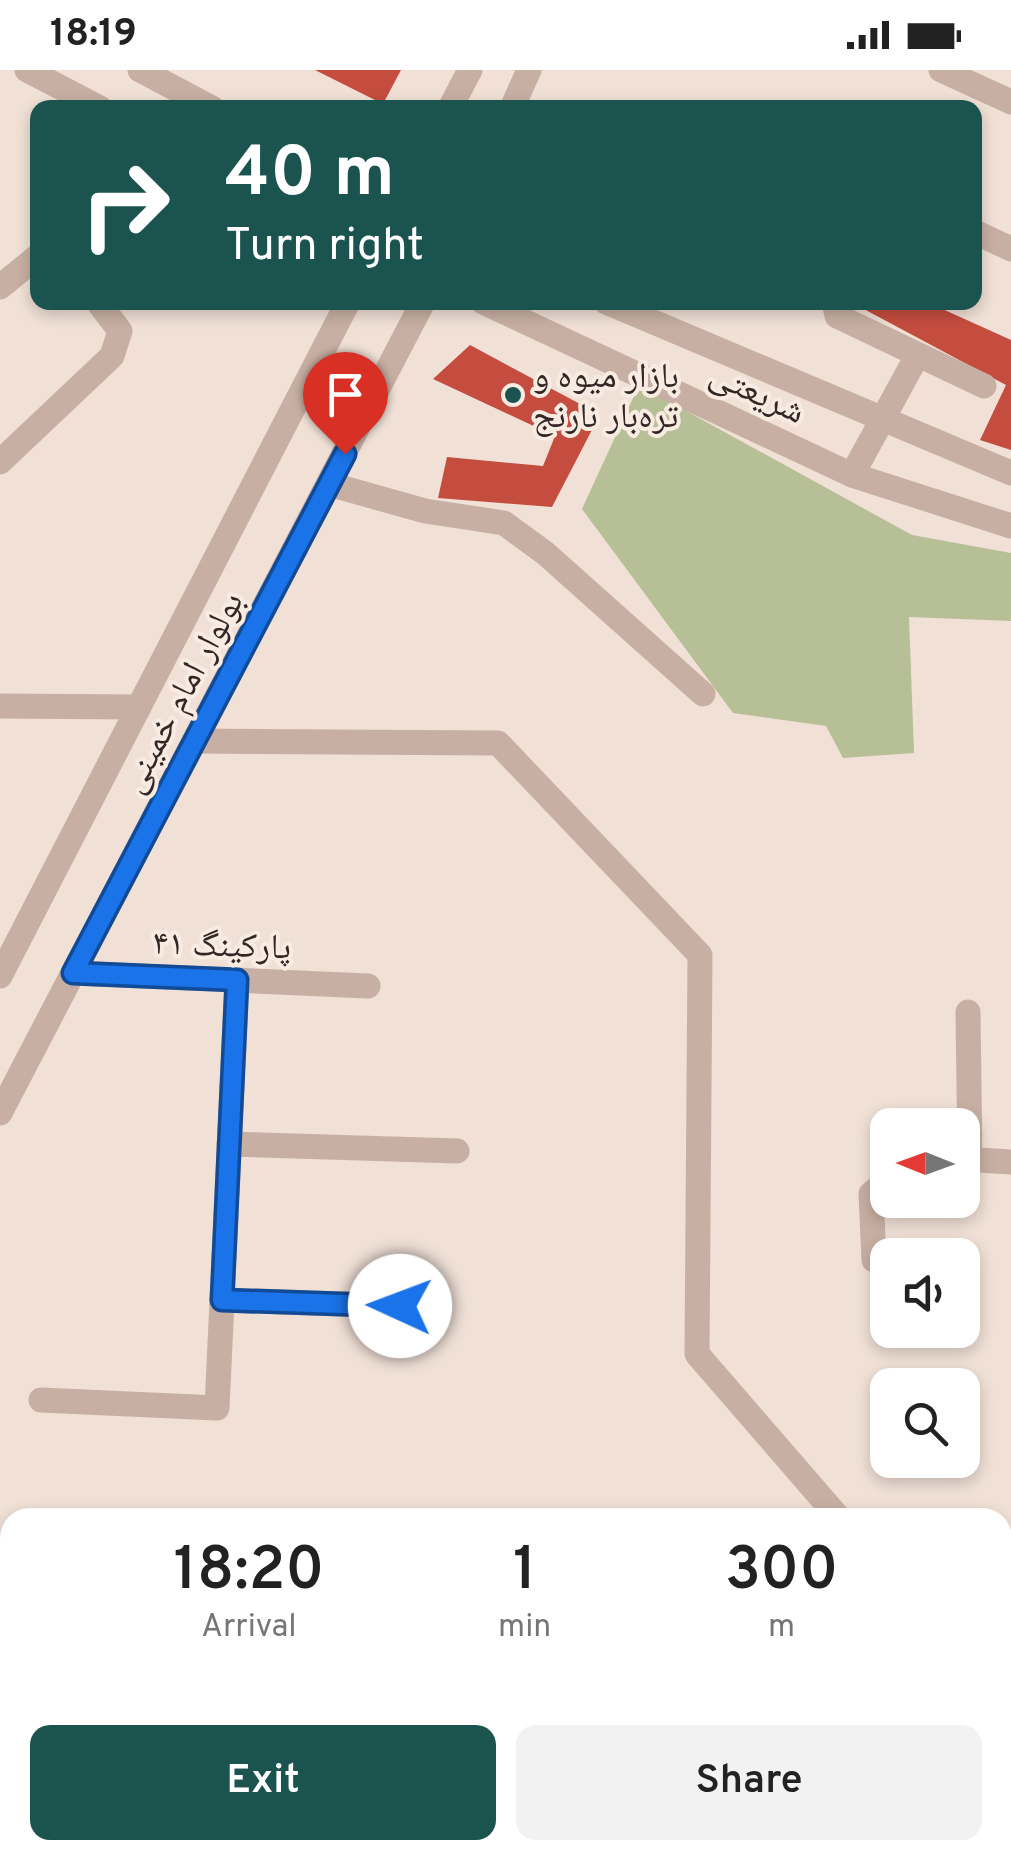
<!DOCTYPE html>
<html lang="en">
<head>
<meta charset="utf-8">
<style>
	:root { --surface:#fff; --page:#f2f2f2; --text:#222; --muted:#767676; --accent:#1b534f }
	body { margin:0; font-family:Overpass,"Noto Naskh Arabic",sans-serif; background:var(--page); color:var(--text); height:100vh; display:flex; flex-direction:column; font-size:38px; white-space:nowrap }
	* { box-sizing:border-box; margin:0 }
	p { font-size:32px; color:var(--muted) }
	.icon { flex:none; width:55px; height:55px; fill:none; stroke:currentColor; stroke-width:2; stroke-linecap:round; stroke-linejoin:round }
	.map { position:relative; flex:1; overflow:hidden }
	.sheet { position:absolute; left:0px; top:1438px; width:1012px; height:352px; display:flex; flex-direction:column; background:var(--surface); border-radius:30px 30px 0 0; box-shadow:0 5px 15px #0003 }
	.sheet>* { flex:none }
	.banner { position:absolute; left:30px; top:30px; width:952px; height:210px; border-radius:20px; box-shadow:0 5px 15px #0003; background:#1b534f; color:#fff; overflow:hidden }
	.needle { width:65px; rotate:271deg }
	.tools { position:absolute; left:870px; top:1038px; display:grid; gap:20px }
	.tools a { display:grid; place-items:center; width:110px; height:110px; border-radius:20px; background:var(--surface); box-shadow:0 5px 15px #0003; font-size:50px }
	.pin { position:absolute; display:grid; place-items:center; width:85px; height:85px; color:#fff; margin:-102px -42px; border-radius:50% 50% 50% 0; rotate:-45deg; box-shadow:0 0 10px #0007 }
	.pin .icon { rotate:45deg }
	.me { position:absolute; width:110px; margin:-55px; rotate:272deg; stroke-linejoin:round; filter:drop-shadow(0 0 8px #0008) }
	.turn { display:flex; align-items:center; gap:35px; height:210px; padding:0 30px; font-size:45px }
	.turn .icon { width:130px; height:130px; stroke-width:2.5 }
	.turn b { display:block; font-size:70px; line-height:85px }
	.eta { display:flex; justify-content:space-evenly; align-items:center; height:170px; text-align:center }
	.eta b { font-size:60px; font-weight:600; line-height:70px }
	.primary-button { display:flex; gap:20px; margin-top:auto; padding:20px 30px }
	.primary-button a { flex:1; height:115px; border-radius:20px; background:var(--accent); color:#fff; font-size:40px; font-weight:600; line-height:115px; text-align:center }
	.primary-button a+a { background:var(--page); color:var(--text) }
	.status { display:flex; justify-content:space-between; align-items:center; height:70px; padding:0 50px; background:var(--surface); direction:ltr }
	.status svg { height:28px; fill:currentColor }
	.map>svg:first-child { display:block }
	.green { fill:#b7bf97 }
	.building { fill:#c54d3f }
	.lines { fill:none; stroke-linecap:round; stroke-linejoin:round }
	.minor { stroke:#c8afa3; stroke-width:25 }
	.route-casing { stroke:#114b97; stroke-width:25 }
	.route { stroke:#1a73e8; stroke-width:18 }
	.poi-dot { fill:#1b534f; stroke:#f8ebe2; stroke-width:4 }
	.labels { text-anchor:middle; stroke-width:8; stroke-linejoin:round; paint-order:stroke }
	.poi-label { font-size:35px; fill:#332725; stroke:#f8ebe2; text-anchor:start }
	.street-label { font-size:35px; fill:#332725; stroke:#f8ebe2 }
</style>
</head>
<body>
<div class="status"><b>18:19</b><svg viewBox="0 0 49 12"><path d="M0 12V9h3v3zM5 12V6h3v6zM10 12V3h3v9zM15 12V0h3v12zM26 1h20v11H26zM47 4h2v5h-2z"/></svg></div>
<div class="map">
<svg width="1011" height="1789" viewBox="0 0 1011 1789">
	<rect width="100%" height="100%" fill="#f0e0d6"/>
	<polygon class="green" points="639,315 912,465 1011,483 1011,551 909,547 914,683 843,688 826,656 733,643 582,439"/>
	<g class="building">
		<polygon points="315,0 401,0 383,34"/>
		<polygon points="862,232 927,232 1011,270 1011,380 980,370 1006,315 860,237"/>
		<polygon points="470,275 580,334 594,356 552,437 438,428 447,387 543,396 555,366 433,309"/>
		<rect x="62" y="1780" width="53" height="9"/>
	</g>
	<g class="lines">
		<g class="minor">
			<polyline points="27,0 100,38"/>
			<polyline points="140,0 212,38"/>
			<polyline points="941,0 1011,32"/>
			<polyline points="450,38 470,0"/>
			<polyline points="512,38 529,0"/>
			<polyline points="975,162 1011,179"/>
			<polyline points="0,217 38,186"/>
			<polyline points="483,232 852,405 1011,456"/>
			<polyline points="606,232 1011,403"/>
			<polyline points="834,232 837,246 984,316"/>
			<polyline points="0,392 112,286 120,261 98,232"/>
			<polyline points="852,405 917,286"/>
			<polyline points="329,414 425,441 504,453 545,483 703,624"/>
			<polyline points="0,636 139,637"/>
			<polyline points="194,671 498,673 700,885 697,1284 839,1448"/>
			<polyline points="73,903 368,916"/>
			<polyline points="0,906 348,232"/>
			<polyline points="968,942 970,1089"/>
			<polyline points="0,1043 423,232"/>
			<polyline points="229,1074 457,1081"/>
			<polyline points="962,1089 1011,1092"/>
			<polyline points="874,1190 871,1124 888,1110"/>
			<polyline points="222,1230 400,1236"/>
			<polyline points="41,1330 217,1338 237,910"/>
			<polyline points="1002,1530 1011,1531"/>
			<polyline points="0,1577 10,1582"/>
			<polyline points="0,1612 10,1617"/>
			<polyline points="342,1780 361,1789"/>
			<polyline points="418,1780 436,1789"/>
			<polyline points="954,1785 954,1780"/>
			<polyline points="41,1789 41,1780"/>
			<polyline points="211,1789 211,1780"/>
			<polyline points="497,1789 505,1780"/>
		</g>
	</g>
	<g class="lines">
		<defs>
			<polyline id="route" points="345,384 73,903 237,910 222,1230 400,1236"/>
		</defs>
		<use href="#route" class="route-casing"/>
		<use href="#route" class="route"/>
	</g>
	<circle class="poi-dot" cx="513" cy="325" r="10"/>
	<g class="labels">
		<g class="poi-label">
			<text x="533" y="317">بازار میوه و<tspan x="533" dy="40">تره‌بار نارنج</tspan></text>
		</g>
		<g class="street-label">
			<text transform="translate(758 322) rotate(25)" y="12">شریعتی</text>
			<text transform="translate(181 622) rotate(-62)" y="12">بولوار امام خمینی</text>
			<text transform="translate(222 874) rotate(2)" y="12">پارکینگ ۴۱</text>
		</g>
	</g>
</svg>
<div class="tools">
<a><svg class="needle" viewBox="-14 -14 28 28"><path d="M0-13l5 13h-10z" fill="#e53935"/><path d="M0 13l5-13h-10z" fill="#767676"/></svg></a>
<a><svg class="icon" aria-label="sound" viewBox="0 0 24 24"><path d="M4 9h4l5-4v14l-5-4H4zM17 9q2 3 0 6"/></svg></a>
<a><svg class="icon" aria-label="search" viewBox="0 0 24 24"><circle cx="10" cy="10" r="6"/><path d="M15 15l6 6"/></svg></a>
</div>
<div class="pin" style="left:345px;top:384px;background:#d93025"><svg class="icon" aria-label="arrive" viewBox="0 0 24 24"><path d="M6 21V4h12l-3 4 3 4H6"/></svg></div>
<svg class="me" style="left:400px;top:1236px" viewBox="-20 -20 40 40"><circle r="19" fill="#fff"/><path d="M0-13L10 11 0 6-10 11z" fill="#1a73e8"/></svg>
<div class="banner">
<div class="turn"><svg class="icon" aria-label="right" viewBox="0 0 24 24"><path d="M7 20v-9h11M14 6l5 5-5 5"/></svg><div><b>40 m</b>Turn right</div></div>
</div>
<section class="sheet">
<div class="eta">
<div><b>18:20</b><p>Arrival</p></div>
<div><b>1</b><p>min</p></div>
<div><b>300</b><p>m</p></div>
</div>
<div class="primary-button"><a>Exit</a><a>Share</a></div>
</section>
</div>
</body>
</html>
